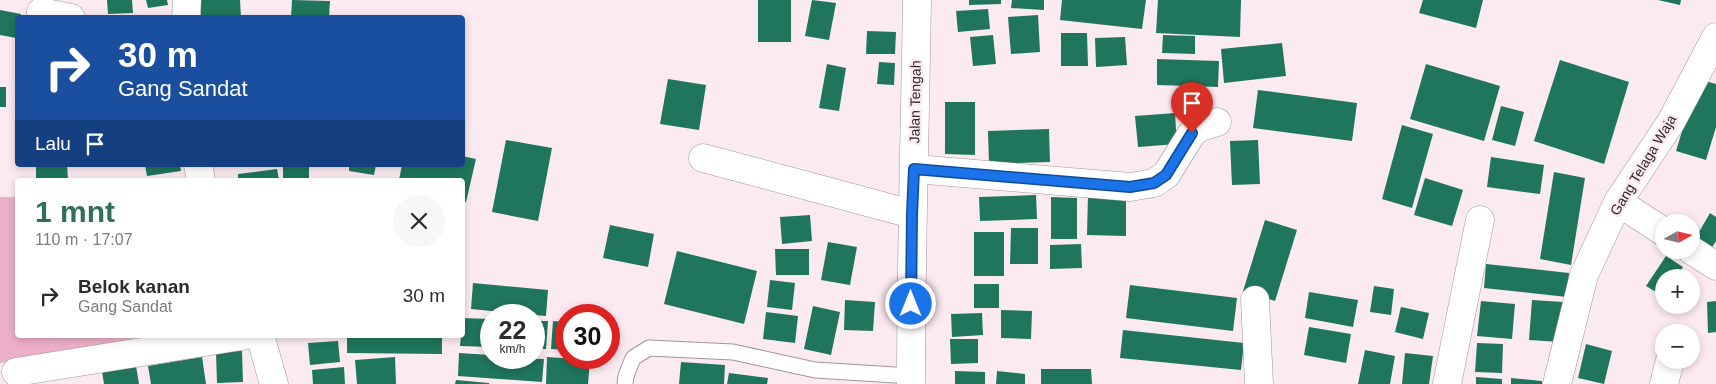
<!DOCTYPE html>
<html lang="id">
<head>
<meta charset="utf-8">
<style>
	:root { --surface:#fff; --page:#f7f7f7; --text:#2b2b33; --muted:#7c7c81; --accent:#326f5a }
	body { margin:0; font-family:Helvetica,sans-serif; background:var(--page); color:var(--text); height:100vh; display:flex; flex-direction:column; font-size:19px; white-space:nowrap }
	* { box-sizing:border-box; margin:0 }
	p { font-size:16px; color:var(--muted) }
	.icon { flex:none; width:28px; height:28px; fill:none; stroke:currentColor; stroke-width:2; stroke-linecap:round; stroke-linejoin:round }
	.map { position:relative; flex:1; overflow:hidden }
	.drawer { position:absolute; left:15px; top:178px; width:450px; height:160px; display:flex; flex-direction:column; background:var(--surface); border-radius:5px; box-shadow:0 2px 8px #0003 }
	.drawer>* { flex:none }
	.banner { position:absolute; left:15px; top:15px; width:450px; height:152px; border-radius:5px; box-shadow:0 2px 8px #0003; background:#1a4fa0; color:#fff; overflow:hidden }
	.needle { width:32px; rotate:82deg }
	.fabs { position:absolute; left:1655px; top:214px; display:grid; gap:10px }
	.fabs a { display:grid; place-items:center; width:45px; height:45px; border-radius:50%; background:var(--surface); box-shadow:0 2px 8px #0003; font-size:25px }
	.speed { position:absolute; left:480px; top:304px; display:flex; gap:10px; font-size:25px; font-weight:700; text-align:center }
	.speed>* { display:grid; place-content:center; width:65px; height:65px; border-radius:50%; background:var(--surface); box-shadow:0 2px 8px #0003; line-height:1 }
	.speed small { font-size:12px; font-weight:400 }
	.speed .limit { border:8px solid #d22; background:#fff; color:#111 }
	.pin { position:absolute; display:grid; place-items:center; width:42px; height:42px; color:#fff; margin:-51px -21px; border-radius:50% 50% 50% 0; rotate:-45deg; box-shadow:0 0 5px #0007 }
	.pin .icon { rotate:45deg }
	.me { position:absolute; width:55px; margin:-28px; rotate:0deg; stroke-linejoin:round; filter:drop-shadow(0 0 4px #0008) }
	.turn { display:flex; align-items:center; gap:18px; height:105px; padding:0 20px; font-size:22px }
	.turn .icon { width:65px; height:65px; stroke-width:2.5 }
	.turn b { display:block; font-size:35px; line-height:42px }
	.then { display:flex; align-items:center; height:48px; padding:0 20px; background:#0003; gap:10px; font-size:19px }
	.round { display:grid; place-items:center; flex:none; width:52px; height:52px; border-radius:26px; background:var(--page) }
	.headline { display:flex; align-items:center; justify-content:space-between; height:85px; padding:0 20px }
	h1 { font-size:30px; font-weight:700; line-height:38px; color:var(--accent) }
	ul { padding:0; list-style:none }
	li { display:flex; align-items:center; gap:15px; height:65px; padding:0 20px }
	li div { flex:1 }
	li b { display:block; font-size:19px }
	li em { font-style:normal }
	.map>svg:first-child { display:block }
	.green { fill:#ecafc8 }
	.building { fill:#1f765c }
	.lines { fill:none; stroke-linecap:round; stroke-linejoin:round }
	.service-casing { stroke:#a4949a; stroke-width:17 }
	.minor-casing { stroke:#a4949a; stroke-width:29 }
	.service { stroke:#fff; stroke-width:15 }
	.minor { stroke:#fff; stroke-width:28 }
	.route-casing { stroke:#114b97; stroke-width:12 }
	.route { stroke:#1a73e8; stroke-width:9 }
	.labels { text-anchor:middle; stroke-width:5; stroke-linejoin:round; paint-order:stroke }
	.street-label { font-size:14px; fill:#2f282b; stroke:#fbeaf0 }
</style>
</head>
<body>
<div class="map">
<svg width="1716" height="384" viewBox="0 0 1716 384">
	<rect width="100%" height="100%" fill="#fbeaf0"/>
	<polygon class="green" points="0,197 17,197 18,335 136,335 136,338 0,363"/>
	<g class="building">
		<polygon points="107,0 132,0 133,13 108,14"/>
		<polygon points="146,0 167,0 168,5 148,8"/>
		<polygon points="200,0 240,0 241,18 201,18"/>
		<polygon points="292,0 330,1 329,18 291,18"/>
		<rect x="758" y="0" width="33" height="42"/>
		<polygon points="812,0 836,3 829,40 805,36"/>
		<polygon points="969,0 1001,0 1001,4 969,5"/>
		<polygon points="1012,0 1044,0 1044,10 1011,8"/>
		<polygon points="1062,0 1146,0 1142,29 1060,20"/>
		<polygon points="1158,0 1241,0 1240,37 1156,33"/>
		<polygon points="1423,0 1483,0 1476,28 1419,13"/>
		<polygon points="1658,0 1681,0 1680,5"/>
		<polygon points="988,9 990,29 958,32 956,11"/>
		<polygon points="0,10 21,14 20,18 18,18 16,38 0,35"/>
		<polygon points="1038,15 1040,52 1011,54 1008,17"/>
		<polygon points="867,31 896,32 895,54 866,54"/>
		<polygon points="1061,33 1087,33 1088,66 1061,66"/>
		<polygon points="993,35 996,64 973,66 970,37"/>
		<polygon points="1163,35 1195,36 1195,54 1162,53"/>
		<polygon points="1125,37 1127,65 1096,67 1095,38"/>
		<polygon points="1282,43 1286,76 1224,83 1221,49"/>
		<polygon points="1157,59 1219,61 1218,87 1157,85"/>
		<polygon points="1560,60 1629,82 1604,164 1534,141"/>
		<polygon points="879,62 895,63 894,85 877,84"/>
		<polygon points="827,64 846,68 839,111 819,108"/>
		<polygon points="1426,64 1500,86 1484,141 1410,119"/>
		<polygon points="668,79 706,85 699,130 660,124"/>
		<polygon points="1698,79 1716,84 1716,127 1706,160 1676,151"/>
		<rect x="0" y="87" width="6" height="20"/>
		<polygon points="1258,90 1357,103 1352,141 1253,128"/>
		<polygon points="945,102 975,102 975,155 945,154"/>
		<polygon points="1501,106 1524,112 1515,146 1492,140"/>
		<polygon points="1175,113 1177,144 1138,147 1135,116"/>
		<polygon points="1402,125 1433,134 1412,208 1382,199"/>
		<polygon points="1049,129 1050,162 989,164 988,131"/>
		<polygon points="506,140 552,148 538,221 492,212"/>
		<polygon points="1258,140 1260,184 1232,185 1230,141"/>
		<polygon points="462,156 476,159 466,202 462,202 462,180 399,180 402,165 462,165"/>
		<polygon points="1491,157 1544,165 1540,194 1487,187"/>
		<polygon points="36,165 67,165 68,179 36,180"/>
		<polygon points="145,165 180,165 181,171 147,176"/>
		<rect x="283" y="165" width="26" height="15"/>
		<polygon points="349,165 376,165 374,175 349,171"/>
		<polygon points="277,169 279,180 238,180 238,174"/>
		<polygon points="1554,172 1585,178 1571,265 1540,259"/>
		<polygon points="1425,178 1463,190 1452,226 1414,215"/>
		<polygon points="1088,194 1126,195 1126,236 1087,235"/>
		<polygon points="1036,195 1037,219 980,221 979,197"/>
		<polygon points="1051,197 1077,198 1077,239 1051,239"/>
		<polygon points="1710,213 1716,217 1716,241 1711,249 1695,239"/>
		<polygon points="810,215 812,241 782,244 780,217"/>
		<polygon points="1265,220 1297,230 1275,301 1243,291"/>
		<polygon points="610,225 654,234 648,267 603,258"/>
		<polygon points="1011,228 1038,228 1038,264 1010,264"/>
		<rect x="974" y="232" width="30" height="44"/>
		<polygon points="828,242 857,247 850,285 821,280"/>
		<polygon points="1081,244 1082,268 1050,269 1050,245"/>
		<polygon points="775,249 809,249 809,275 776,275"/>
		<polygon points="677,251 757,271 744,324 664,304"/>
		<polygon points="1666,256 1683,267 1676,278 1664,278 1664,297 1646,286"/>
		<polygon points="1486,264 1569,273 1567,297 1484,288"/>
		<polygon points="770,280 795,283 792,310 767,307"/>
		<polygon points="473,283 548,290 546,316 471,309"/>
		<rect x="974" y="284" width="25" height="24"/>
		<polygon points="1130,285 1237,298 1233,331 1126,318"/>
		<polygon points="1374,286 1394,289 1391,315 1370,312"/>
		<polygon points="1309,292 1358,300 1353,327 1305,318"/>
		<polygon points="845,300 875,302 873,331 844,330"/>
		<polygon points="1532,300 1563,302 1560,342 1529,340"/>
		<polygon points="1481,301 1515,304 1512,339 1477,336"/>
		<polygon points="1716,301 1716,332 1708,333 1707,302"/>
		<polygon points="813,306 840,312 831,355 804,349"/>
		<polygon points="1401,307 1429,313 1423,339 1395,332"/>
		<polygon points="1001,310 1032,311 1031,339 1001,338"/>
		<polygon points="766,312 798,316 795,343 763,339"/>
		<polygon points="982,313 983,335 952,337 951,314"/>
		<polygon points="462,318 491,319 491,347 460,346 461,335 462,335"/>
		<polygon points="534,321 548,321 546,349 534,349"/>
		<polygon points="553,321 566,322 566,350 551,349"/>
		<polygon points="1309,327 1351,334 1346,363 1304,355"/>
		<polygon points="1123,330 1244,343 1241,370 1120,358"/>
		<polygon points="347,335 442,335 442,354 347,353"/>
		<polygon points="950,339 978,339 978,363 951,364"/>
		<polygon points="338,341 340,362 310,365 308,343"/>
		<polygon points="1477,343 1503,344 1502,373 1475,372"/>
		<polygon points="1586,344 1612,351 1604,384 1578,378"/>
		<polygon points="1365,350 1395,356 1390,384 1358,384"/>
		<polygon points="242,351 243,382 217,383 216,352"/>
		<polygon points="459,353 491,355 491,358 544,359 542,382 458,376"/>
		<polygon points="1405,353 1433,356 1429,384 1402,384"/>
		<polygon points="202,357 206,384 151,384 148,366"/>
		<polygon points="395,357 396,384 357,384 355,360"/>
		<polygon points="547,357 590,360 588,384 546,384"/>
		<polygon points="135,360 139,384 104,384 101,365"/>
		<polygon points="681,362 725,365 724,384 679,384"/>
		<polygon points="344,367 345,384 313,384 312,370"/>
		<polygon points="1041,369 1091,369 1092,384 1041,384"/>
		<polygon points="955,371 985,372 985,384 955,384"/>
		<polygon points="997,371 1025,374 1025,384 996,384"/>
		<polygon points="729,373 768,378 767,384 727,384"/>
		<polygon points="1476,377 1502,379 1502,384 1476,384"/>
		<polygon points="1511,378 1542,381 1542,384 1511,384"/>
		<polygon points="456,380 489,383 489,384 455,384"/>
	</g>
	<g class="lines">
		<defs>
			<polyline id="service" points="625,384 626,376 633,358 649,348 733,352 815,370 911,376"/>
			<g id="minor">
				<polyline points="41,12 71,18"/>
				<polyline points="186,18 187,0"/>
				<polyline points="703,158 912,214"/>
				<polyline points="198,165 201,180"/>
				<polyline points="915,169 1130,187 1154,183 1166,175 1192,133 1200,127 1217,122"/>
				<polyline points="1618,202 1664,232"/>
				<polyline points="1691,250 1716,266"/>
				<polyline points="1255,300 1259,384"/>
				<polyline points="260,335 274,384"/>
				<polyline points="16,372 248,335"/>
				<path d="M911,384C911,256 915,128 917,0"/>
				<polyline points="1447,384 1480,220"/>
				<polyline points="1557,384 1584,275 1618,202 1671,122 1716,37"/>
				<polyline points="1664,384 1670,360"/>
			</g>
		</defs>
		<use href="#service" class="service-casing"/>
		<use href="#minor" class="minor-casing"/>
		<use href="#service" class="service"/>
		<use href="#minor" class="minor"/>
	</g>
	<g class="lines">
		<defs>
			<polyline id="route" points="911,304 912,214 914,169 1130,187 1154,183 1166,175 1192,133"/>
		</defs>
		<use href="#route" class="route-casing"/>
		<use href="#route" class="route"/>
	</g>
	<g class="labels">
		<g class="street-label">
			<text transform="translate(915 102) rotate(-89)" y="5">Jalan Tengah</text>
			<text transform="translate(1643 165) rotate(-59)" y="5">Gang Telaga Waja</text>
		</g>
	</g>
</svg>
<div class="fabs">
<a><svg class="needle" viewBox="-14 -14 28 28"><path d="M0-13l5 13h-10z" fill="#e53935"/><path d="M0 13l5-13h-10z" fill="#7c7c81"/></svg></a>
<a>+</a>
<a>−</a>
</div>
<div class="speed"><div>22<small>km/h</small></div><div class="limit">30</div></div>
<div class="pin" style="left:1192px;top:133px;background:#d93025"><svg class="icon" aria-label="arrive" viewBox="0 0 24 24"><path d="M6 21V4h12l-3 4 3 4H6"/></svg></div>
<svg class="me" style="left:911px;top:304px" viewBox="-20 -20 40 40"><circle r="17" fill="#1a73e8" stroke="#fff" stroke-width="3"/><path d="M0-11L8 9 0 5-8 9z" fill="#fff"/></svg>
<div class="banner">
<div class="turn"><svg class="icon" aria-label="right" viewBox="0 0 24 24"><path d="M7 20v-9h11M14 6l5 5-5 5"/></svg><div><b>30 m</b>Gang Sandat</div></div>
<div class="then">Lalu<svg class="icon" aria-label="arrive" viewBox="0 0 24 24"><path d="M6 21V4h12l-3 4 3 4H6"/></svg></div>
</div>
<section class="drawer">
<div class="headline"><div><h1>1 mnt</h1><p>110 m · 17:07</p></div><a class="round"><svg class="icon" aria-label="close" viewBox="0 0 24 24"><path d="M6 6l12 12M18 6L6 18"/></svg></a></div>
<ul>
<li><svg class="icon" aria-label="right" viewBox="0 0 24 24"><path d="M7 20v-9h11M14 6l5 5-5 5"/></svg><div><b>Belok kanan</b><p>Gang Sandat</p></div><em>30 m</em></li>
</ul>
</section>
</div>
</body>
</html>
